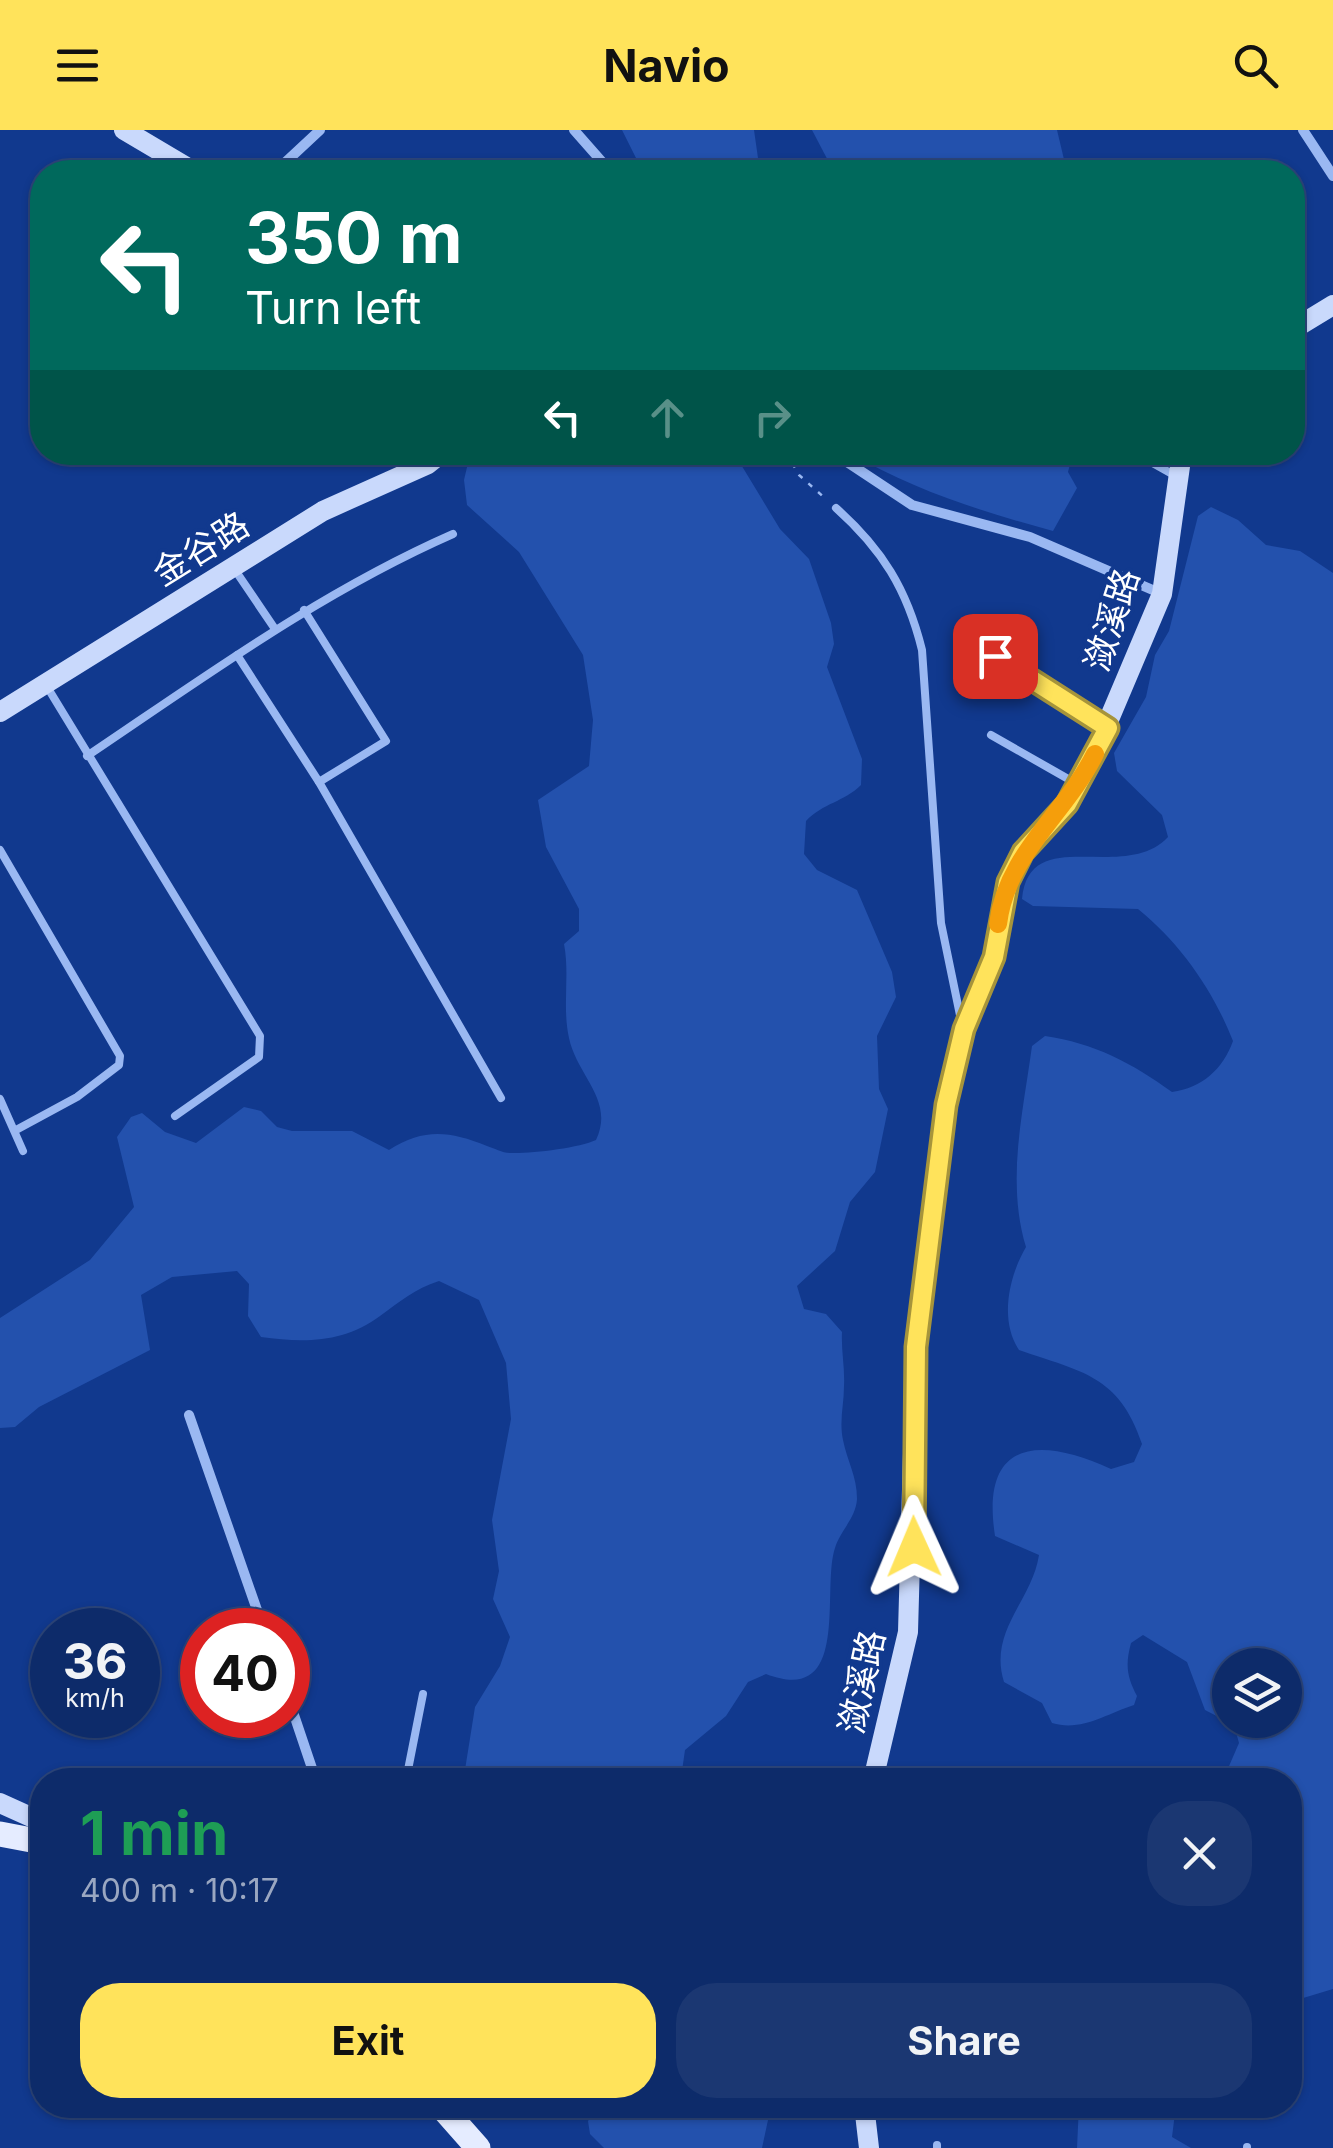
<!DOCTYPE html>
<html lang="en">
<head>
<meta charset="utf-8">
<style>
	:root { --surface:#0d2b6a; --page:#1b3772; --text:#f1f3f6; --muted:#9aa7c1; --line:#2d477e; --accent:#ffe35b }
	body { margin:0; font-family:Inter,"Noto Sans SC",sans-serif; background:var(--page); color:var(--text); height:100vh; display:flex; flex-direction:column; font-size:38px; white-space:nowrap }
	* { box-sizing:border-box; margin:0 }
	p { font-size:32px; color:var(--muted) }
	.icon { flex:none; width:55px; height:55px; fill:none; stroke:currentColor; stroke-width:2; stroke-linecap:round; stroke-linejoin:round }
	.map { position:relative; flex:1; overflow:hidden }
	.drawer { position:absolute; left:30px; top:1638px; width:1272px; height:350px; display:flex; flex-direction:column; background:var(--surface); border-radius:40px; box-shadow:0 2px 8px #0004,0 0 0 2px var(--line) }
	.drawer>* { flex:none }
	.top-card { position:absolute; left:30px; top:30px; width:1275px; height:305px; border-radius:40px; box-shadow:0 2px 8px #0004,0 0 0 2px var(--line); background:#00695c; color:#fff; overflow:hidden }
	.tools { position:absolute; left:1212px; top:1518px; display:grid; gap:20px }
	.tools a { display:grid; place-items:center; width:90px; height:90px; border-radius:50%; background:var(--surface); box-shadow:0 2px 8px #0004,0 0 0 2px var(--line); font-size:50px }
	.speed { position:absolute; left:30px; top:1478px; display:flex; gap:20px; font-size:50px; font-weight:700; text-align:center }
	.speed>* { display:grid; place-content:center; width:130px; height:130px; border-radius:50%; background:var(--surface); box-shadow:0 2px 8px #0004,0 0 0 2px var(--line); line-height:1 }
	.speed small { font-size:25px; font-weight:400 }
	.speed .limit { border:15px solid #d22; background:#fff; color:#111 }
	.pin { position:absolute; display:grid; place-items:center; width:85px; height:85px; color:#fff; margin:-42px; border-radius:20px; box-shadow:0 5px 15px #0006 }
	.me { position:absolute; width:110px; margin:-55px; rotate:359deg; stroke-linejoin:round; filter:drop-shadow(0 0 8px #0008) }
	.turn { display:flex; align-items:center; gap:35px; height:210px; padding:0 50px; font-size:45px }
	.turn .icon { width:130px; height:130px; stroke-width:2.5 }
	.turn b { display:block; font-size:70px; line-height:85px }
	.lanes { display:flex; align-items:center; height:95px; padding:0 50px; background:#0003; justify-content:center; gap:50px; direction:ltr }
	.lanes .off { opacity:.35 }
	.round { display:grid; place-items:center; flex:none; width:105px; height:105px; border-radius:40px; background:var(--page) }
	.headline { display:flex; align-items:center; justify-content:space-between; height:170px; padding:0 50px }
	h1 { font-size:60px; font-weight:700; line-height:75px; color:#1e9e55 }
	.cta { display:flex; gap:20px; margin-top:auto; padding:20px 50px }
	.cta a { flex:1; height:115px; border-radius:40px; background:var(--accent); color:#111; font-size:40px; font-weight:700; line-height:115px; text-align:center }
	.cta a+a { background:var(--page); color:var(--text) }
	header { display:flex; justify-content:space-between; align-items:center; height:130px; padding:0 50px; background:var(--accent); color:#111; font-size:45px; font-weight:700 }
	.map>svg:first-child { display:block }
	.green { fill:#2351ad; fill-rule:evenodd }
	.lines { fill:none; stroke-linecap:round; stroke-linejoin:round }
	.path { stroke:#9ab8f2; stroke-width:2.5; stroke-dasharray:5 8; stroke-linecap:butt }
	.lane { stroke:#9ab8f2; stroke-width:8 }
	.street { stroke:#9ab8f2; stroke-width:10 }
	.secondary { stroke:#c9d9fc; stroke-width:20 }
	.primary { stroke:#e5ecff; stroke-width:25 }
	.route-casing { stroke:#a6943b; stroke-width:25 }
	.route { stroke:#ffe35b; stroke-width:18 }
	.slow { stroke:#f59e0b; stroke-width:18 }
	.labels { text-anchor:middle; stroke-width:8; stroke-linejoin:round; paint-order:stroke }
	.street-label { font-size:35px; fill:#fff; stroke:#11398e }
</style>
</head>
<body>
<header><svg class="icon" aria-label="menu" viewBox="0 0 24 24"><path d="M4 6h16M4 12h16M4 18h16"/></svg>Navio<svg class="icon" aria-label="search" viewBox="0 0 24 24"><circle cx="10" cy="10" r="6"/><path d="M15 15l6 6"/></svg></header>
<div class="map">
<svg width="1333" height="2018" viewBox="0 0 1333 2018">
	<rect width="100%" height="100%" fill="#11398e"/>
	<g class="green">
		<polygon points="622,0 754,0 760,42 643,42"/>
		<polygon points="812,0 1057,0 1067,42 834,42"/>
		<path d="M489,323H734L780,399L809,429L831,493L834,514L827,537L862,629L861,655C844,672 823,673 806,691L804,724L817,740L857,760L892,842L896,867L877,906L879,959L888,979L875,1042L850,1072L835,1121L797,1156L804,1179L826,1184L842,1202C841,1220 845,1238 844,1256C844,1275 839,1291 843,1310C847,1331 857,1346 857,1369C856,1388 840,1401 835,1418C821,1459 852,1577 766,1544L748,1552L726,1586L685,1620L682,1641L693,1650H561L537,1643L525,1650H471L464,1646L475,1577L500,1536L510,1507L493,1469L499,1441L492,1390L511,1289L506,1233L479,1170L439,1151C414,1159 401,1171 380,1186C344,1213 304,1213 261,1207L248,1186L249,1154L237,1141L172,1147L141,1165L150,1220L39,1277L15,1297L0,1298V1188L90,1130L134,1077L117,1007L131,987L142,983L165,1002L196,1013L244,977L261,981L277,997L292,1001H352L389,1020C424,998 449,1001 487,1016C494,1018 502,1023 510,1023C529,1024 579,1018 596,1010C615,970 577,946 569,908C562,876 570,845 564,814L579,801V779L546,717L538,670L589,636L593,590L583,525L519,422L467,375L464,350L468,333Z"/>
		<path d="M850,323H1073L1068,342L1077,358L1053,401C983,382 913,360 850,323Z"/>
		<path d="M1211,377L1238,390L1266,415L1300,421L1333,443V1859L1290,1872V1650H1223L1239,1613L1234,1595L1205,1580L1187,1532L1143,1505L1131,1513C1125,1535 1127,1547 1137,1566L1134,1575C1106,1584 1081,1602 1052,1593L1042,1573L1004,1552C988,1501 1032,1471 1039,1425L995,1406C980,1309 1039,1306 1111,1339L1134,1332L1142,1314C1119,1245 1082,1242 1019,1220C999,1190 1009,1146 1026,1117C1006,1051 1023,983 1032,916L1045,906C1094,913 1132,933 1172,962C1202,958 1223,939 1233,911C1213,860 1180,813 1138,779L1033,776L1022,769C1029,692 1124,754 1168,707L1162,685L1117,641L1114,623L1146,567L1155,525L1169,501L1198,386ZM1285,1535V1590H1230V1535Z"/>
		<polygon points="612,1975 764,1975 768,1990 762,2018 604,2018 590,2004 588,1991 594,1982"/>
		<polygon points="1079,1975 1176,1975 1172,2007 1191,2018 1077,2018"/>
	</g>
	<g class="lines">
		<polyline class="path" points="786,322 799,345 827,370"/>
		<g class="lane">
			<polyline points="454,39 458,42"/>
			<polyline points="1133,322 1174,345"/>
			<path d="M836,378C882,419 907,459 922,520L941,793L961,890"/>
			<polyline points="233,437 275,499"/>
			<polyline points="304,480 386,611 319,652"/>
			<polyline points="237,525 319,652 501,968"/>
			<polyline points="995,526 1105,596"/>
			<polyline points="46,555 260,906 259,927 175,986"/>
			<polyline points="991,605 1077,654"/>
			<path d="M87,626C206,546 321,462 453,404"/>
			<polyline points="0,720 120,926 119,935 77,967 16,1000"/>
			<polyline points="0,969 23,1021"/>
			<polyline points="406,1650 423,1564"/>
			<polyline points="937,2015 937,2018"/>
			<polyline points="1247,2018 1247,2017"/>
		</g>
		<g class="street">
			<polyline points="574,0 611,42"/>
			<polyline points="1303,0 1333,46"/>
			<polyline points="275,42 320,0"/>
			<polyline points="832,322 912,375 1030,407 1162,464"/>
			<polyline points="189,1285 264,1500"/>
			<polyline points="288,1567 316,1650"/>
		</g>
		<g class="secondary">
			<polyline points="124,0 195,42"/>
			<polyline points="1292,200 1333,175"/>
			<polyline points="0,582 323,381 428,334 443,322"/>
			<polyline points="873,1650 908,1502 916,1217 946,975 964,899 994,827 1008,751 1023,722 1067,673 1088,639 1162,464 1182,322"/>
			<polyline points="0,1673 42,1692"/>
			<polyline points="864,1975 869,2018"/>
		</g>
		<g class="primary">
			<polyline points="0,1704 42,1712"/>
			<polyline points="440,1975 478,2018"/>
		</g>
	</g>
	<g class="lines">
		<defs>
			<polyline id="route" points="914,1417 916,1217 946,975 964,899 994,827 1008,752 1023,722 1067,674 1108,598 995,526"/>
		</defs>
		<use href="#route" class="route-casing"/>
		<use href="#route" class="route"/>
		<path class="slow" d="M998,794C1006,725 1065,684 1095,624"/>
	</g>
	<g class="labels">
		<g class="street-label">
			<text transform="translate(201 419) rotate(-32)" y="12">金谷路</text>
			<text transform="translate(1112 490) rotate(-72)" y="12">潋溪路</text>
			<text transform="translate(862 1552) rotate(-78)" y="12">潋溪路</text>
		</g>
	</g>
</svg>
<div class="tools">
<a><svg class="icon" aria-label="layers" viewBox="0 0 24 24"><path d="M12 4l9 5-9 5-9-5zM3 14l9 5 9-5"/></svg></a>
</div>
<div class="speed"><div>36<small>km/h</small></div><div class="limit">40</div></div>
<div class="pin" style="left:995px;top:526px;background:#d93025"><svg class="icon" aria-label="arrive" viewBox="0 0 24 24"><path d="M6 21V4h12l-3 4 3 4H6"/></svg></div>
<svg class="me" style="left:914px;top:1417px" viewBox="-20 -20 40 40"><path d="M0-17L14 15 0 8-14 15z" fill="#ffe35b" stroke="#fff" stroke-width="4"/></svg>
<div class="top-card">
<div class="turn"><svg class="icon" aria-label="left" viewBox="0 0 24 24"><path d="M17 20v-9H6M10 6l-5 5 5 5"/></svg><div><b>350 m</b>Turn left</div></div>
<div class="lanes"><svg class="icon" aria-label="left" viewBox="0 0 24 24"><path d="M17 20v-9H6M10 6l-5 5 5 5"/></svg><svg class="icon off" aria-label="ahead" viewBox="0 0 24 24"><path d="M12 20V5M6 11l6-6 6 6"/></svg><svg class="icon off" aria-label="right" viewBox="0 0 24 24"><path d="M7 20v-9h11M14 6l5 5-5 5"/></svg></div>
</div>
<section class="drawer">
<div class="headline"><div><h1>1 min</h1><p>400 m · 10:17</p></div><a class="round"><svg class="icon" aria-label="close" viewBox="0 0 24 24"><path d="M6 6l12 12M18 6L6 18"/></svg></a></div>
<div class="cta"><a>Exit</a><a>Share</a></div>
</section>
</div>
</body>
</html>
